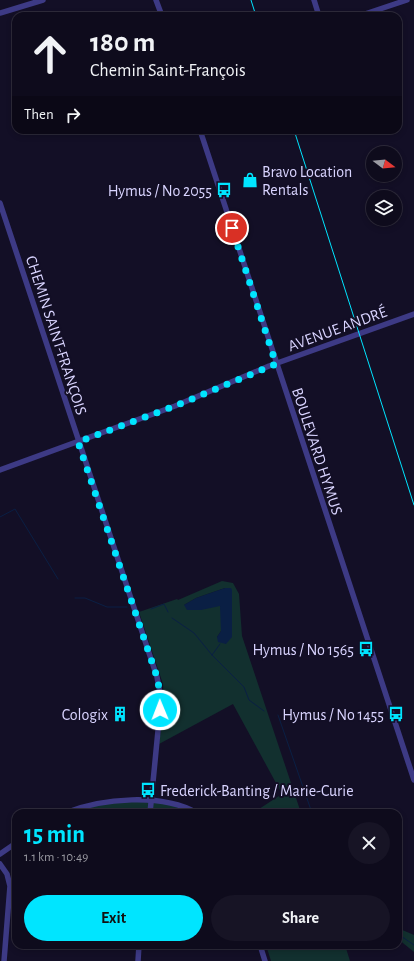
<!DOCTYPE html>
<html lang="en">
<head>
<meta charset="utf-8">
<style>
	:root { --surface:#0e0b1c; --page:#171425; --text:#f1f3f6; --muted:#9b9ba3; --line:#2e2b3b; --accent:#00e5ff }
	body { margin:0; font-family:"Alegreya Sans",sans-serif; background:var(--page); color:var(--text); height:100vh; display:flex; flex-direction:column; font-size:15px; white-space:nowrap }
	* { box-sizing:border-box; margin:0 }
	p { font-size:13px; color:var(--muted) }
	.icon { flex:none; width:22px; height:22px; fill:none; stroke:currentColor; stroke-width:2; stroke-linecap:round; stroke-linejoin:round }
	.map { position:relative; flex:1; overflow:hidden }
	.panel { position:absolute; left:12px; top:809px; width:390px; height:140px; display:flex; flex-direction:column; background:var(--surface); border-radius:12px; box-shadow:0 2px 6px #0003,0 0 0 1px var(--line) }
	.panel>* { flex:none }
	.banner { position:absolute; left:12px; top:12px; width:390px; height:122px; border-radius:12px; box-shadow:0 2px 6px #0003,0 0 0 1px var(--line); background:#0e0b1c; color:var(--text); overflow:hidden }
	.needle { width:26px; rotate:106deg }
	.tools { position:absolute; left:366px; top:146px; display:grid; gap:8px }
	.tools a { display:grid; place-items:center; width:36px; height:36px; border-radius:50%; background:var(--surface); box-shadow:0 2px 6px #0003,0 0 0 1px var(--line); font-size:20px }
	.pin { position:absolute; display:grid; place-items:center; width:34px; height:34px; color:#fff; margin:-17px; border:2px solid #fff; border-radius:50%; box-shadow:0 1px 4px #0007 }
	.me { position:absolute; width:44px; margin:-22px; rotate:359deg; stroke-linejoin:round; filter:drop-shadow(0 0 3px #0008) }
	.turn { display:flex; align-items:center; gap:14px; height:84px; padding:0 12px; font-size:18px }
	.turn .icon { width:52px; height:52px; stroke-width:2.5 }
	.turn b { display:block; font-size:28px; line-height:34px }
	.then { display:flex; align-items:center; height:38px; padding:0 12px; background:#0003; gap:8px; font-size:15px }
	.round { display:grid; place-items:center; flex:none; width:42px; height:42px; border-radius:21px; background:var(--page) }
	.headline { display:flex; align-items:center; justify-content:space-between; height:68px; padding:0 12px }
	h1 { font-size:24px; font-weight:600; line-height:30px; color:var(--accent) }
	.cta { display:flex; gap:8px; margin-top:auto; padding:8px 12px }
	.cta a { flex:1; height:46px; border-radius:24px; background:var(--accent); color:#111; font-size:16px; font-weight:600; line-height:46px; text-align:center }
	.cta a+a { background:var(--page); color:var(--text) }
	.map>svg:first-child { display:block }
	.green { fill:#12302f; fill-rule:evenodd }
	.water { fill:#0a1f44 }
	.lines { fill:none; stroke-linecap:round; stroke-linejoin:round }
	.stream { stroke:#0a1f44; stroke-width:1 }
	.minor { stroke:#3d3a85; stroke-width:5.5 }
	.tram { stroke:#00e5ff; stroke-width:1 }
	.route { stroke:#00e5ff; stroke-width:7; stroke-dasharray:0 12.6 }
	.labels { text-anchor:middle; stroke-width:4; stroke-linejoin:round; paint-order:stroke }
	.poi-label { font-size:16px; fill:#d9d4ff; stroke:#130f26; text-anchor:end }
	.street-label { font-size:16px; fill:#d9d4ff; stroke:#130f26 }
</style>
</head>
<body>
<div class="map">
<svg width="414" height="961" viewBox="0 0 414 961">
	<rect width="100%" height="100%" fill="#130f26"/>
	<g class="green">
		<path d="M222,581L233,583L239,594L242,636L301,813H253L282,794L233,704L159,744L164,706L163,684L139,612L177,599L178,600ZM225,588L226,644L217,637L221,631L222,608L220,606L184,605L196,598Z"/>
		<polygon points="112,801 171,803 197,813 65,813"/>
		<polygon points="400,929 414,935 414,952 398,939 398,930"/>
		<polygon points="266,945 345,945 350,961 271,961"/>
	</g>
	<polygon class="water" points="225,588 231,588 232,590 232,637 226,644 218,642 217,637 221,631 220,606 201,610 187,610 184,605 196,598"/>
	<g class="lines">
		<g class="stream">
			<polyline points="0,517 15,509 58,579"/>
			<polyline points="75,598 85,598 107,607 127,607"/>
			<polyline points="151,609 164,604 168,612"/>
			<polyline points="172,618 194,633 212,655 244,687 249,700 264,711"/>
			<polyline points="212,655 220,644"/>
			<polyline points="278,715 312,813"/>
			<polyline points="398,934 414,945"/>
		</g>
		<g class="minor">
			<polyline points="156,0 162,16"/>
			<polyline points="314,0 319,16"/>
			<polyline points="0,13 43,0"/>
			<polyline points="359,16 407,0"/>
			<polyline points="200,130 414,780"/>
			<polyline points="0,203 157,677 160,693 160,710 150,813"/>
			<polyline points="0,470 175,406 269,366 414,314"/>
			<path d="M65,813C102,798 162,793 197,813"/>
			<polyline points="0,854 16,843"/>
			<polyline points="0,864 7,874 10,886 4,961"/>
			<polyline points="260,945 265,961"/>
			<polyline points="138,961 139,945"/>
		</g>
		<g class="tram">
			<polyline points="251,0 256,16"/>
			<polyline points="294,130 414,505"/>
		</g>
	</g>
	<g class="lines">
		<polyline class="route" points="160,710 160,693 157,677 78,442 175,406 276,364 232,228"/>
	</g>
	<defs>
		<symbol id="shop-bare" viewBox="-9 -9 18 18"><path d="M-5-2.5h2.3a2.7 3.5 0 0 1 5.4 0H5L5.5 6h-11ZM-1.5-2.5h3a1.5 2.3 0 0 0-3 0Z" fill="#00e5ff" stroke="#130f26" stroke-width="2.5" paint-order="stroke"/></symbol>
		<symbol id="bus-bare" viewBox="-9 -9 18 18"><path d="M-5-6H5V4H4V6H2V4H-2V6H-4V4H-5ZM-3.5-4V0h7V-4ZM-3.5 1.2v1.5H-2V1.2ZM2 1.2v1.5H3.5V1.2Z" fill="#00e5ff" stroke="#130f26" stroke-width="2.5" paint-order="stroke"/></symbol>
		<symbol id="building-bare" viewBox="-9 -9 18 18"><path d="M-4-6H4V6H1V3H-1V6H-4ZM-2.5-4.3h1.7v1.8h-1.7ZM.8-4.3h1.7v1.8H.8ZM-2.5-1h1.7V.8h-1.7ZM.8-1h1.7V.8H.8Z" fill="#00e5ff" stroke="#130f26" stroke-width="2.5" paint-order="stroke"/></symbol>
	</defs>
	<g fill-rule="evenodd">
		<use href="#shop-bare" x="239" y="169" width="22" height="22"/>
		<use href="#bus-bare" x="213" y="179" width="22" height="22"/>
		<use href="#bus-bare" x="355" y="638" width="22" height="22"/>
		<use href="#building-bare" x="109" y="703" width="22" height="22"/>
		<use href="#bus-bare" x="385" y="703" width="22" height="22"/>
		<use href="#bus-bare" x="137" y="779" width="22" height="22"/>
	</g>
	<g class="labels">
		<g class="poi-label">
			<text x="262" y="177" text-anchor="start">Bravo Location<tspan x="262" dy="18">Rentals</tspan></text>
			<text x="212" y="196">Hymus / No 2055</text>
			<text x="354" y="655">Hymus / No 1565</text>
			<text x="108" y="720">Cologix</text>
			<text x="384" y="720">Hymus / No 1455</text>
			<text x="160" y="796" text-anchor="start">Frederick-Banting / Marie-Curie</text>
		</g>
		<g class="street-label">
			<text transform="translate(337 328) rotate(-20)" y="6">AVENUE ANDRÉ</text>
			<text transform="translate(57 335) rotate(72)" y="6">CHEMIN SAINT-FRANÇOIS</text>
			<text transform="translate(318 451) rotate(72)" y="6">BOULEVARD HYMUS</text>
		</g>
	</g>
</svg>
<div class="tools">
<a><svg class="needle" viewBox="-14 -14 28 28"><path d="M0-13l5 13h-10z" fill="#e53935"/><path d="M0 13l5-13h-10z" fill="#9b9ba3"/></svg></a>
<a><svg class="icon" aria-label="layers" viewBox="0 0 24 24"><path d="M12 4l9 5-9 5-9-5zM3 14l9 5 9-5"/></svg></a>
</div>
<div class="pin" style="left:232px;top:228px;background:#d93025"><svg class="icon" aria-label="arrive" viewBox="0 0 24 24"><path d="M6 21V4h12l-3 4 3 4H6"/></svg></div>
<svg class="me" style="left:160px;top:710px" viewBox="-20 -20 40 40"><circle r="17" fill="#00e5ff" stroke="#fff" stroke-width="3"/><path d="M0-11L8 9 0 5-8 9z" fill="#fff"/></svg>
<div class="banner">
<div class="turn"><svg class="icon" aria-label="ahead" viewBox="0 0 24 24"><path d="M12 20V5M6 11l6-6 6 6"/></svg><div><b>180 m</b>Chemin Saint-François</div></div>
<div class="then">Then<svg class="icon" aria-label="right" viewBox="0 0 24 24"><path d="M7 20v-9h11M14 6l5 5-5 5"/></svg></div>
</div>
<section class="panel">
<div class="headline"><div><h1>15 min</h1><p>1.1 km · 10:49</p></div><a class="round"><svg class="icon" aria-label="close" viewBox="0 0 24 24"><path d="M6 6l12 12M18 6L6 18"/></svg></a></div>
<div class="cta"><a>Exit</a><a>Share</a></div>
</section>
</div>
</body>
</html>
